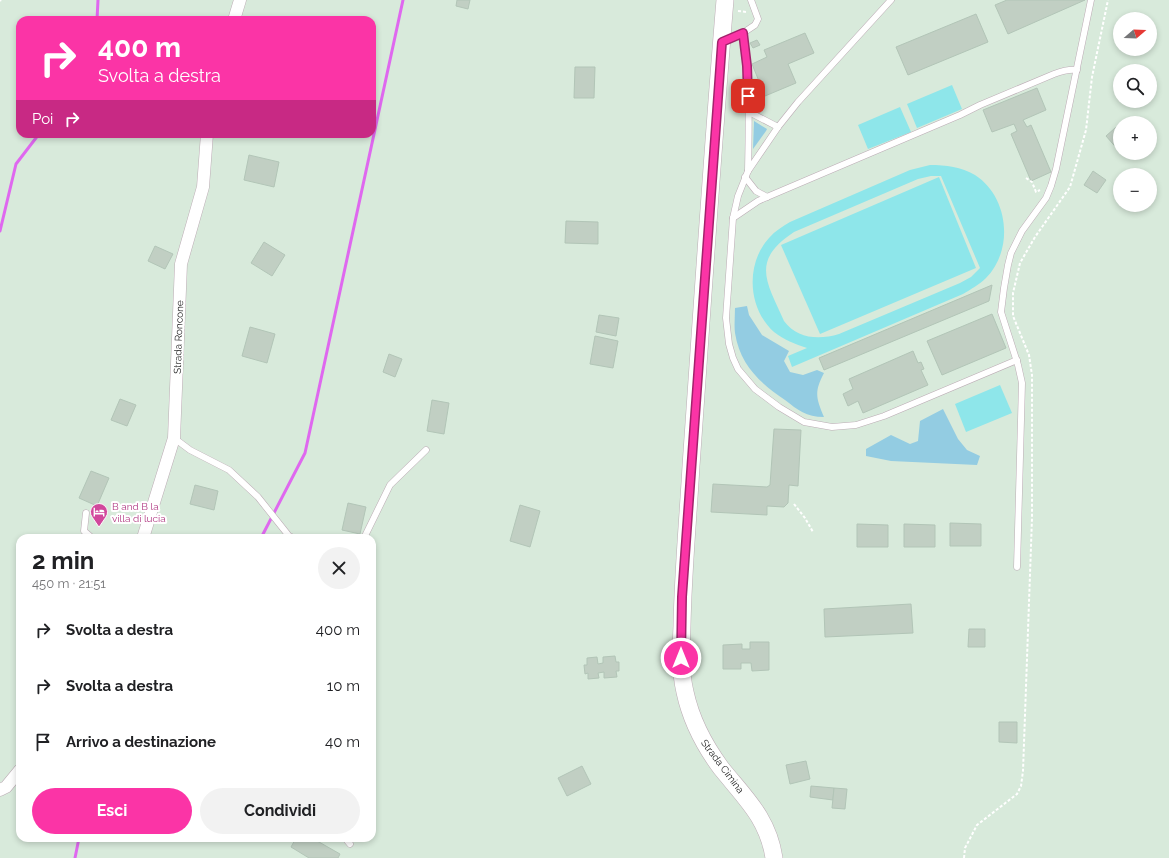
<!DOCTYPE html>
<html lang="it">
<head>
<meta charset="utf-8">
<style>
	:root { --surface:#fff; --page:#f2f2f2; --text:#202124; --muted:#757577; --accent:#fb34a6 }
	body { margin:0; font-family:Raleway,sans-serif; background:var(--page); color:var(--text); height:100vh; display:flex; flex-direction:column; font-size:15px; white-space:nowrap }
	* { box-sizing:border-box; margin:0 }
	p { font-size:13px; color:var(--muted) }
	.icon { flex:none; width:22px; height:22px; fill:none; stroke:currentColor; stroke-width:2; stroke-linecap:round; stroke-linejoin:round }
	.map { position:relative; flex:1; overflow:hidden }
	.drawer { position:absolute; left:16px; top:534px; width:360px; height:308px; display:flex; flex-direction:column; background:var(--surface); border-radius:12px; box-shadow:0 2px 6px #0003 }
	.drawer>* { flex:none }
	.banner { position:absolute; left:16px; top:16px; width:360px; height:122px; border-radius:12px; box-shadow:0 2px 6px #0003; background:#fb34a6; color:#fff; overflow:hidden }
	.needle { width:26px; rotate:71deg }
	.buttons { position:absolute; left:1113px; top:12px; display:grid; gap:8px }
	.buttons a { display:grid; place-items:center; width:44px; height:44px; border-radius:50%; background:var(--surface); box-shadow:0 2px 6px #0003; font-size:20px }
	.pin { position:absolute; display:grid; place-items:center; width:34px; height:34px; color:#fff; margin:-17px; border-radius:8px; box-shadow:0 2px 6px #0006 }
	.me { position:absolute; width:44px; margin:-22px; rotate:0deg; stroke-linejoin:round; filter:drop-shadow(0 0 3px #0008) }
	.turn { display:flex; align-items:center; gap:14px; height:84px; padding:0 16px; font-size:18px }
	.turn .icon { width:52px; height:52px; stroke-width:2.5 }
	.turn b { display:block; font-size:28px; line-height:34px }
	.then { display:flex; align-items:center; height:38px; padding:0 16px; background:#0003; gap:8px; font-size:15px }
	.round { display:grid; place-items:center; flex:none; width:42px; height:42px; border-radius:21px; background:var(--page) }
	.summary { display:flex; align-items:center; justify-content:space-between; height:68px; padding:0 16px }
	h1 { font-size:24px; font-weight:700; line-height:30px }
	.primary-button { display:flex; gap:8px; margin-top:auto; padding:8px 16px }
	.primary-button a { flex:1; height:46px; border-radius:24px; background:var(--accent); color:#fff; font-size:16px; font-weight:700; line-height:46px; text-align:center }
	.primary-button a+a { background:var(--page); color:var(--text) }
	ul { padding:0; list-style:none }
	li { display:flex; align-items:center; gap:12px; height:56px; padding:0 16px }
	li div { flex:1 }
	li b { display:block; font-size:15px }
	li em { font-style:normal }
	.map>svg:first-child { display:block }
	.green { fill:#93cce2 }
	.pitch { fill:#8ee6ea; fill-rule:evenodd }
	.lines { fill:none; stroke-linecap:round; stroke-linejoin:round }
	.stream { stroke:#df68ef; stroke-width:3 }
	.building { fill:#c1cfc3; stroke:#b2c5b7 }
	.lane-casing { stroke:#bcacb5; stroke-width:7 }
	.street-casing { stroke:#bcacb5; stroke-width:13 }
	.secondary-casing { stroke:#bcacb5; stroke-width:18 }
	.path { stroke:#fff; stroke-width:2; stroke-dasharray:3 2; stroke-linecap:butt }
	.lane { stroke:#fff; stroke-width:6 }
	.street { stroke:#fff; stroke-width:12 }
	.secondary { stroke:#fff; stroke-width:17 }
	.route-casing { stroke:#a3226c; stroke-width:10 }
	.route { stroke:#fb34a6; stroke-width:7 }
	.labels { text-anchor:middle; stroke-width:4; stroke-linejoin:round; paint-order:stroke }
	.street-label { font-size:10px; fill:#272727; stroke:#fff }
	.hotel-label { font-size:10px; fill:#b23c85; stroke:#fff; text-anchor:start }
</style>
</head>
<body>
<div class="map">
<svg width="1169" height="858" viewBox="0 0 1169 858">
	<rect width="100%" height="100%" fill="#d8eadb"/>
	<g class="green">
		<polygon points="754,121 767,129 766,131 753,149"/>
		<path d="M747,306L749,315L762,335L789,351L784,361L790,372L803,375L817,370L824,373C814,392 816,398 824,417C806,417 798,410 785,400C760,383 740,365 735,333C734,325 735,316 735,308Z"/>
		<polygon points="943,409 958,439 967,450 980,456 977,465 891,461 866,456 866,449 891,435 910,444 918,441 920,421"/>
	</g>
	<g class="pitch">
		<polygon points="952,85 962,109 917,128 907,104"/>
		<polygon points="900,107 911,132 868,149 858,125"/>
		<path d="M930,165C946,165 961,167 975,175C1009,197 1014,250 986,278C979,285 971,289 963,294L792,367L788,356L807,348C795,344 784,340 774,332C748,309 745,264 769,238C775,231 783,226 790,222L910,170ZM931,176H941L980,268L971,277L960,283L839,334C819,340 797,339 784,321C767,282 750,261 794,232L918,179Z"/>
		<polygon points="939,177 976,268 820,334 781,245"/>
		<polygon points="1000,385 1012,413 966,432 955,404"/>
	</g>
	<g class="lines">
		<g class="stream">
			<polyline points="97,20 98,0"/>
			<polyline points="0,231 16,164 39,134"/>
			<polyline points="261,538 305,453 403,0"/>
			<polyline points="75,858 79,838"/>
		</g>
	</g>
	<g class="building">
		<polygon points="457,0 470,0 468,9 456,6"/>
		<polygon points="1007,0 1085,0 1008,34 995,5"/>
		<polygon points="976,14 988,42 908,75 896,47"/>
		<polygon points="805,33 814,53 788,64 796,83 765,96 752,64 767,57 764,50"/>
		<polygon points="757,40 760,45 753,48 750,43"/>
		<polygon points="575,67 595,67 594,98 574,98"/>
		<polygon points="1037,88 1046,110 1023,120 1027,127 1031,125 1051,172 1031,181 1011,134 1017,131 1014,124 992,132 983,110"/>
		<polygon points="1124,120 1127,123 1120,123 1120,152 1106,136"/>
		<polygon points="249,155 279,162 274,187 244,180"/>
		<polygon points="1093,171 1106,180 1097,193 1084,185"/>
		<polygon points="566,221 598,222 598,244 565,243"/>
		<polygon points="264,242 285,255 272,276 251,263"/>
		<polygon points="155,246 173,254 165,269 148,261"/>
		<polygon points="992,285 989,301 824,370 819,358"/>
		<polygon points="992,314 1006,348 942,375 927,341"/>
		<polygon points="599,315 619,318 616,336 596,332"/>
		<polygon points="250,327 275,334 267,363 242,356"/>
		<polygon points="595,336 618,341 613,368 590,364"/>
		<polygon points="913,351 918,363 921,362 924,369 921,370 928,385 863,413 858,401 848,406 843,394 853,389 849,379"/>
		<polygon points="389,354 402,359 395,377 383,372"/>
		<polygon points="120,399 136,405 127,426 111,420"/>
		<polygon points="432,400 449,403 444,434 427,431"/>
		<polygon points="774,429 801,430 798,486 789,485 788,503 784,507 767,506 767,515 711,512 713,484 767,487 770,485"/>
		<polygon points="91,471 109,478 97,506 79,498"/>
		<polygon points="195,485 218,491 214,510 190,504"/>
		<polygon points="348,503 366,507 360,534 342,530"/>
		<polygon points="520,505 540,511 530,547 510,541"/>
		<polygon points="950,523 981,524 981,546 950,546"/>
		<polygon points="857,524 888,525 888,547 857,547"/>
		<polygon points="904,524 935,525 935,547 904,547"/>
		<polygon points="911,604 913,633 825,637 824,609"/>
		<polygon points="969,629 985,629 985,647 968,647"/>
		<polygon points="750,642 769,642 769,670 752,671 751,663 741,663 741,669 723,669 723,645 742,644 742,649 750,649"/>
		<polygon points="615,656 616,662 619,662 619,671 616,671 617,677 604,678 604,672 598,673 599,678 588,679 588,673 585,674 584,665 587,665 587,658 597,657 598,664 603,663 603,657"/>
		<polygon points="999,722 1017,722 1017,743 999,742"/>
		<polygon points="806,761 810,779 790,784 786,765"/>
		<polygon points="582,766 591,784 567,796 558,778"/>
		<polygon points="811,786 834,788 833,800 810,797"/>
		<polygon points="834,788 847,789 845,809 832,808"/>
		<polygon points="296,838 312,838 340,854 338,858 309,858 291,847"/>
	</g>
	<g class="lines">
		<defs>
			<g id="lane">
				<polyline points="891,0 798,102 778,127 748,171 738,196 733,218 726,318 729,344 733,358 738,369 755,389 779,407 804,422 832,427 856,425 884,416 1017,360"/>
				<path d="M743,33C750,79 749,125 748,171"/>
				<polyline points="723,41 743,33 755,25 758,19 751,0"/>
				<polyline points="749,112 778,127"/>
				<polyline points="745,177 756,191 767,197"/>
				<path d="M733,218L758,201L767,197L960,115L980,105L1054,74C1062,71 1069,69 1077,70"/>
				<polyline points="174,438 190,450 229,470 258,497 289,536 294,538"/>
				<polyline points="86,513 84,531 92,538"/>
				<polyline points="364,538 390,485 426,450"/>
				<polyline points="1017,567 1022,383 1018,365 1001,312 1004,288 1008,265 1011,253 1022,231 1046,198 1051,186 1056,169 1091,0"/>
				<polyline points="345,838 350,844"/>
			</g>
			<g id="street">
				<polyline points="234,20 240,0"/>
				<polyline points="143,538 174,438 181,264 203,187 207,134"/>
				<polyline points="0,790 6,787 20,770"/>
			</g>
			<path id="secondary" d="M725,0C712,155 702,311 691,466C688,519 683,572 682,626C681,648 680,671 685,692C691,720 704,745 721,768C745,798 768,818 774,858"/>
		</defs>
		<use href="#lane" class="lane-casing"/>
		<use href="#street" class="street-casing"/>
		<use href="#secondary" class="secondary-casing"/>
		<g class="path">
			<polyline points="0,1 1,0"/>
			<polyline points="738,11 747,12"/>
			<polyline points="1026,178 1032,182 1036,192 1040,190"/>
			<polyline points="794,504 805,518 813,532"/>
			<polyline points="964,858 965,848 977,825 1017,794 1021,786 1023,771 1032,518 1032,375 1029,355 1013,316 1013,293 1020,263 1035,237 1070,187 1086,130 1092,77 1108,0"/>
		</g>
		<use href="#lane" class="lane"/>
		<use href="#street" class="street"/>
		<use href="#secondary" class="secondary"/>
	</g>
	<g class="lines">
		<defs>
			<polyline id="route" points="681,658 682,597 722,42 743,33 747,66 748,96"/>
		</defs>
		<use href="#route" class="route-casing"/>
		<use href="#route" class="route"/>
	</g>
	<defs>
		<symbol id="hotel-pin" viewBox="-11 -11 22 30"><path d="M0 17L-7.5 6A9.5 9.5 0 1 1 7.5 6Z" fill="#d1479c" stroke="#fff"/><path d="M-6-4.5h1.5V1H6V5H4.5V3h-9V5H-6ZM-4 0a1.8 1.8 0 1 1 3.6 0ZM.5 0V-2.5h3Q6-2.5 6 0Z" fill="#fff"/></symbol>
	</defs>
	<g fill-rule="evenodd">
		<use href="#hotel-pin" x="89" y="502" width="20" height="27"/>
	</g>
	<g class="labels">
		<g class="street-label">
			<text transform="translate(178 337) rotate(-88)" y="4">Strada Roncone</text>
			<text transform="translate(723 766) rotate(53)" y="4">Strada Cimina</text>
		</g>
		<g class="hotel-label">
			<text x="112" y="510">B and B la<tspan x="112" dy="12">villa di lucia</tspan></text>
		</g>
	</g>
</svg>
<div class="buttons">
<a><svg class="needle" viewBox="-14 -14 28 28"><path d="M0-13l5 13h-10z" fill="#e53935"/><path d="M0 13l5-13h-10z" fill="#757577"/></svg></a>
<a><svg class="icon" aria-label="search" viewBox="0 0 24 24"><circle cx="10" cy="10" r="6"/><path d="M15 15l6 6"/></svg></a>
<a>+</a>
<a>−</a>
</div>
<div class="pin" style="left:748px;top:96px;background:#d93025"><svg class="icon" aria-label="arrive" viewBox="0 0 24 24"><path d="M6 21V4h12l-3 4 3 4H6"/></svg></div>
<svg class="me" style="left:681px;top:658px" viewBox="-20 -20 40 40"><circle r="17" fill="#fb34a6" stroke="#fff" stroke-width="3"/><path d="M0-11L8 9 0 5-8 9z" fill="#fff"/></svg>
<div class="banner">
<div class="turn"><svg class="icon" aria-label="right" viewBox="0 0 24 24"><path d="M7 20v-9h11M14 6l5 5-5 5"/></svg><div><b>400 m</b>Svolta a destra</div></div>
<div class="then">Poi<svg class="icon" aria-label="right" viewBox="0 0 24 24"><path d="M7 20v-9h11M14 6l5 5-5 5"/></svg></div>
</div>
<section class="drawer">
<div class="summary"><div><h1>2 min</h1><p>450 m · 21:51</p></div><a class="round"><svg class="icon" aria-label="close" viewBox="0 0 24 24"><path d="M6 6l12 12M18 6L6 18"/></svg></a></div>
<ul>
<li><svg class="icon" aria-label="right" viewBox="0 0 24 24"><path d="M7 20v-9h11M14 6l5 5-5 5"/></svg><div><b>Svolta a destra</b></div><em>400 m</em></li>
<li><svg class="icon" aria-label="right" viewBox="0 0 24 24"><path d="M7 20v-9h11M14 6l5 5-5 5"/></svg><div><b>Svolta a destra</b></div><em>10 m</em></li>
<li><svg class="icon" aria-label="arrive" viewBox="0 0 24 24"><path d="M6 21V4h12l-3 4 3 4H6"/></svg><div><b>Arrivo a destinazione</b></div><em>40 m</em></li>
</ul>
<div class="primary-button"><a>Esci</a><a>Condividi</a></div>
</section>
</div>
</body>
</html>
